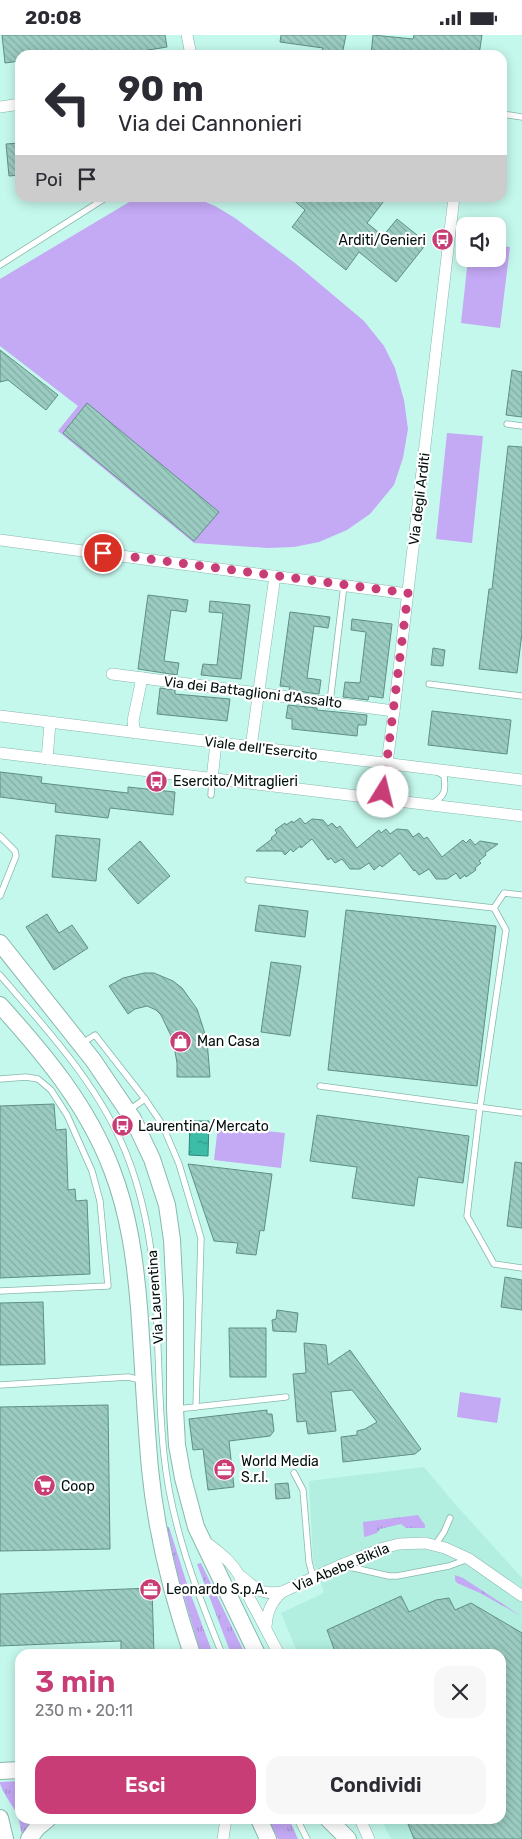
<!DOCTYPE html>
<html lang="it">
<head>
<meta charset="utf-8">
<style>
	:root { --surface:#fff; --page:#f7f7f7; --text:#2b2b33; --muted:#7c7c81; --accent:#c83d75 }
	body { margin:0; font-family:Rubik,sans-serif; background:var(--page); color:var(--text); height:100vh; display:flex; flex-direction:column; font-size:19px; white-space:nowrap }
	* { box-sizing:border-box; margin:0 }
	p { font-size:16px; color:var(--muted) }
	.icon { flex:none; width:28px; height:28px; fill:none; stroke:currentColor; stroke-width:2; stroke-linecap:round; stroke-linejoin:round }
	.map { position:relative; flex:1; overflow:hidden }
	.side { position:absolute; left:15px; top:1614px; width:491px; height:175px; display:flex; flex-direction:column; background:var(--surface); border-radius:15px; box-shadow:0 2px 12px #0003 }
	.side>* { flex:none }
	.top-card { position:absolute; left:15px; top:15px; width:492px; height:152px; border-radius:15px; box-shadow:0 2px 12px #0003; background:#fff; color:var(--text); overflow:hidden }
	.buttons { position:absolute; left:456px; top:182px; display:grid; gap:10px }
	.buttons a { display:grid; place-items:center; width:50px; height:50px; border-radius:10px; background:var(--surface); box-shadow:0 2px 12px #0003; font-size:25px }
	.pin { position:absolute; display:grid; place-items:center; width:42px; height:42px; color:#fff; margin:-21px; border:2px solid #fff; border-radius:50%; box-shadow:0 1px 5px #0007 }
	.me { position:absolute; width:55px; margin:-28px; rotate:9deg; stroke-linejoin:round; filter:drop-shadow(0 0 4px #0008) }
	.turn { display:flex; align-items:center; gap:18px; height:105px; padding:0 20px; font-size:22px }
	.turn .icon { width:65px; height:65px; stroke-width:2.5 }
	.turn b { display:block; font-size:35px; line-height:42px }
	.then { display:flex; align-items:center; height:48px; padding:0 20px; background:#0003; gap:10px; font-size:19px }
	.round { display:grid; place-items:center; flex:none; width:52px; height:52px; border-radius:15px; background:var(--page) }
	.head { display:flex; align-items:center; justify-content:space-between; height:85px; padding:0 20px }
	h1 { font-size:30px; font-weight:600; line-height:38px; color:var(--accent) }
	.cta { display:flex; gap:10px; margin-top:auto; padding:10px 20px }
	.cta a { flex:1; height:58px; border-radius:15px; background:var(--accent); color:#fff; font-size:20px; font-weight:600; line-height:58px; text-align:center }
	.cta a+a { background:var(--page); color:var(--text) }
	.status { display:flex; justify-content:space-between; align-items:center; height:35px; padding:0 25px; background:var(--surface); direction:ltr }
	.status svg { height:14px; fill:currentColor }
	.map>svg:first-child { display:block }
	.built { fill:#b2efe1 }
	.grass { fill:url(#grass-tufts) }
	.pitch { fill:#c4a9f5 }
	.water { fill:url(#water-ripples); stroke:#2b8879 }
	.building { fill:url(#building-back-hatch); stroke:#5f8f85 }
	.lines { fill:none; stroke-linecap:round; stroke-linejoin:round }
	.lane-casing { stroke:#87b8ad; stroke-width:7 }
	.street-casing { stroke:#87b8ad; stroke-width:12 }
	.secondary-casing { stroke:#87b8ad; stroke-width:18 }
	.lane { stroke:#fff; stroke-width:5.5 }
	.street { stroke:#fff; stroke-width:11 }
	.secondary { stroke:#fff; stroke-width:16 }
	.route { stroke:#c83d75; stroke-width:9; stroke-dasharray:0 16.2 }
	.labels { text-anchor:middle; stroke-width:4.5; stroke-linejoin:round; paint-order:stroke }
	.poi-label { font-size:14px; fill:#01100d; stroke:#fff; text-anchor:start }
	.street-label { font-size:14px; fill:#01100d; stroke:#fff }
</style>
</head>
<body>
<div class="status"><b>20:08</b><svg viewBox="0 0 49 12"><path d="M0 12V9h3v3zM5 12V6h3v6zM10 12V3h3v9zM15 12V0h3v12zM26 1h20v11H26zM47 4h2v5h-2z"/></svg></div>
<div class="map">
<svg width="522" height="1804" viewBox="0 0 522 1804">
	<defs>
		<pattern id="grass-tufts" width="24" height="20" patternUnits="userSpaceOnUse" patternTransform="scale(1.25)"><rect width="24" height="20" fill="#c4a9f5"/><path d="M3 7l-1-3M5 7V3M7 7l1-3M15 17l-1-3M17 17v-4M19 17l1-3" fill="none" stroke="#a790d1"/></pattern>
		<pattern id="water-ripples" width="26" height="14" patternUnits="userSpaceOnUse" patternTransform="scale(1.25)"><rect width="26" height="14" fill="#3dbca7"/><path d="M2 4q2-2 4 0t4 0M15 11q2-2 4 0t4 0" fill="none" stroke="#319786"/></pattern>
		<pattern id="building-back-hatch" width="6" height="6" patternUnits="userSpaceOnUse" patternTransform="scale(1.25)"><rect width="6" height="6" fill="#9bccc1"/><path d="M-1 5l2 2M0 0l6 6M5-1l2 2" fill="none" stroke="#84aea5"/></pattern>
	</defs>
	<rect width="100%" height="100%" fill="#c5f8ec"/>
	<polygon class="built" points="424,1432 455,1469 522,1543 522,1804 391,1804 381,1784 501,1784 501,1619 298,1619 281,1578 324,1558 313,1525 309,1446"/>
	<g class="grass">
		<polygon points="418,1480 425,1490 425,1493 406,1493 401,1489 380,1494 377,1498 365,1502 364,1501 363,1487"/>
		<polygon points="167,1492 169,1492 188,1552 213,1619 201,1619 178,1542"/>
		<polygon points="201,1528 245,1619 231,1619 197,1529"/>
		<polygon points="455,1540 463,1543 521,1581 480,1558 457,1548 455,1545"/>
		<path d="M20,1746V1784H32L22,1800C20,1793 20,1786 17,1779C13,1771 0,1754 0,1747Z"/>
		<polygon points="268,1784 289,1784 298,1804 278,1804"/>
	</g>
	<g class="pitch">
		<polygon points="169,162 171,164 173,163 196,163 215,171 235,183 295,228 364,286 384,311 395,333 404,365 408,394 403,423 394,450 370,479 347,495 319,507 294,512 268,513 194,508 58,396 78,371 0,311 0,244 136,163"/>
		<polygon points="498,210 510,212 500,293 461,288 468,224 498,224"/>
		<polygon points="447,398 483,401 472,508 436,504"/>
		<polygon points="218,1091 285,1098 281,1133 214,1125"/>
		<polygon points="460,1357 501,1363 497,1388 457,1382"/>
	</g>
	<polygon class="water" points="190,1086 209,1086 208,1121 189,1120"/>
	<g class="building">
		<polygon points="2,0 165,0 167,12 117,20 94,20 93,15 56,20 20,20 20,26 5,28"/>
		<polygon points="281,0 346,0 342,20 329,20 329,18 322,17 323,13 280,7"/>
		<polygon points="373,0 413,4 414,0 482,0 479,20 371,20"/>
		<polygon points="20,108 20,140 9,141 6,109"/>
		<polygon points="290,162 387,162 367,188 383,201 397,184 427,208 396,247 359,217 346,235 292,192 305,175"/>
		<polygon points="0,315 58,360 46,375 8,345 0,347"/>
		<polygon points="512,335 522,337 522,382 506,380"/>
		<polygon points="87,368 219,477 194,506 63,398"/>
		<polygon points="508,411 522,412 522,598 517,638 479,634 489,554 492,554"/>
		<polygon points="148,560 188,565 186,577 171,575 164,626 179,628 177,640 138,634"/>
		<polygon points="210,566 250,570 241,644 201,640 203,629 217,630 223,578 209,577"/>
		<polygon points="290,577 330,582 328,593 314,591 307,643 321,645 319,659 289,655 290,652 280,651"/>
		<polygon points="352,584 392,589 383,663 369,661 368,665 343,662 345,647 360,648 366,597 351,595"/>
		<polygon points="433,613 445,615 443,631 431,630"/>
		<polygon points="160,653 175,655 175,659 230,664 227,686 157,679"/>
		<polygon points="288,670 317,673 317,675 367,680 366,690 358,690 357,701 292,694 292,684 286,683"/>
		<polygon points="432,676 511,685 507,719 428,710"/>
		<polygon points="0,737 42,742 41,748 128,758 128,752 175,757 173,780 110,773 108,783 55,777 56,769 0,762"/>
		<polygon points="300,783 305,789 312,784 323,785 328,791 332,788 337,793 340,791 357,813 379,795 381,798 386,794 390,799 397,794 408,795 413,802 419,798 424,804 427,802 442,822 463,805 466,808 470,804 475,810 480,806 498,809 485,818 486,820 479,826 481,828 475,833 476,835 466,842 465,840 460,844 456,838 447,844 436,844 429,834 419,840 415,835 414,836 400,818 382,832 380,830 374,835 369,828 360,834 350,834 342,824 335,828 331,823 328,825 312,804 301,813 300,811 293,817 291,814 285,820 282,816 256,816 272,804 271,803 277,798 275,795 285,788 286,790 292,786 293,788"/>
		<polygon points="56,800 100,804 96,846 52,842"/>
		<polygon points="140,806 170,841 138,869 108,834"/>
		<polygon points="259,870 308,876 305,902 255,896"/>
		<polygon points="346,875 496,891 477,1051 328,1035"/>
		<polygon points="47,879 59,898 72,890 88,913 54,935 26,892"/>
		<polygon points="271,927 301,931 290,1001 261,997"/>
		<polygon points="144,938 154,938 173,946 182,953 197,974 207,1005 210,1042 177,1042 177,1028 173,1005 161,980 156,975 147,971 135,974 128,979 109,951 123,943"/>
		<polygon points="54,1069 56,1095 66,1094 68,1155 75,1154 76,1166 87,1165 90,1239 0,1243 0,1071"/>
		<polygon points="317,1080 469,1101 463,1148 418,1142 414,1171 352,1163 357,1132 310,1126"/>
		<polygon points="515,1127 522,1128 522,1193 507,1191"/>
		<polygon points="188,1129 272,1139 264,1196 260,1195 256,1220 236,1218 238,1208 214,1206"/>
		<polygon points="505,1242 522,1245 522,1275 501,1272"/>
		<polygon points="43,1267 45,1329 0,1330 0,1268"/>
		<polygon points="277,1275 298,1278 296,1297 273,1296 272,1285 276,1284"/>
		<polygon points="229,1293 266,1293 266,1342 230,1342"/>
		<polygon points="304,1308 326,1310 328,1330 350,1315 421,1414 415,1419 343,1427 341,1402 357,1400 357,1396 365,1394 377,1387 352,1355 331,1357 336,1396 308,1399 306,1386 297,1387 293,1339 306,1338"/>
		<polygon points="108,1370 110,1514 0,1516 0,1372"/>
		<polygon points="267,1375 267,1379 272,1379 274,1396 270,1401 229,1406 234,1452 208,1455 203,1414 193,1415 189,1384"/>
		<polygon points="288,1448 290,1463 276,1464 275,1449"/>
		<polygon points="152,1553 154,1619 121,1619 121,1606 0,1611 0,1559"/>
		<polygon points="401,1561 409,1577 436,1565 449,1563 455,1575 471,1568 522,1598 522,1804 414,1804 406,1784 501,1784 501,1619 336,1619 327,1595"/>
	</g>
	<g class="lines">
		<defs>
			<g id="lane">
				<polyline points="502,79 522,82"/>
				<polyline points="0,230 107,162"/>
				<polyline points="507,389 522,391"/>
				<polyline points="429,649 522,661"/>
				<polyline points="330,667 344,550"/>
				<polyline points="211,760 212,744"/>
				<path d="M432,769C445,761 446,756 444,741L438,737"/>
				<polyline points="0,801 15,816 16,821 0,861"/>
				<polyline points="248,845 494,873 504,858 522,860"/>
				<polyline points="494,873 506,895 480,1072 467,1181 494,1229 522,1233"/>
				<path d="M0,940C47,995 99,1050 126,1118C166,1218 153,1317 164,1420C171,1489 196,1555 222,1619"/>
				<polyline points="82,1008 95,1000 145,1064 162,1089 179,1129 201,1203 196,1372"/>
				<polyline points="0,1044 26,1042 38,1044 51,1055 67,1080 92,1136 100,1166 108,1251 0,1256"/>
				<polyline points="320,1051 522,1078"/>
				<polyline points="129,1075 145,1064"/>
				<polyline points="0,1350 128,1342 141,1345"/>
				<polyline points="177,1374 286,1362"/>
				<polyline points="294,1438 303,1455 309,1527 313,1542"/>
				<polyline points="435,1510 444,1497 450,1483"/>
				<polyline points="345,1531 389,1541 397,1541 449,1531 468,1524"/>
				<polyline points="297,1784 307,1804"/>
			</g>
			<g id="street">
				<polyline points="187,0 191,20"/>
				<polyline points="0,72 20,69"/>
				<polyline points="0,505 408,559"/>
				<polyline points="112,639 394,676"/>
				<polyline points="0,681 522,745"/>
				<polyline points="135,698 133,686 142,643"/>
				<polyline points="251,712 275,541"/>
				<polyline points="0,718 522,781"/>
				<polyline points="47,724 50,688"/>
				<polyline points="212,744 216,708"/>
				<polyline points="382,765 394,676 454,162"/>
				<path d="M204,1506C221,1518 239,1532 244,1553L279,1619"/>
				<path d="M242,1542C257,1555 262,1560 282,1557L341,1530L383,1513L399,1509L425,1508L445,1513L469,1524L522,1561"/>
				<path d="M266,1592C267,1577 271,1567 282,1557"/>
				<polyline points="360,1784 369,1804"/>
				<polyline points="223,1804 226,1784"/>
			</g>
			<g id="secondary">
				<polyline points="0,908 93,1025 133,1084 152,1124 167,1170 172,1205 175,1265 175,1374 177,1410 183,1443 196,1492 257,1619"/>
				<path d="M0,970C45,1020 88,1071 112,1135C129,1179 135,1225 139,1272C143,1326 145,1380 150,1434C156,1496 172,1560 192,1619"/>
				<polyline points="0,1736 20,1735"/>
				<polyline points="0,1783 5,1804"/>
				<polyline points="259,1784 268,1804"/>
				<polyline points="328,1784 348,1804"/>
				<polyline points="29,1804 37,1793 48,1784"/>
			</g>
		</defs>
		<use href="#lane" class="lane-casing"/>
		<use href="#street" class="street-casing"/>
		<use href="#secondary" class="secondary-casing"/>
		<use href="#lane" class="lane"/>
		<use href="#street" class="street"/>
		<use href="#secondary" class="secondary"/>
	</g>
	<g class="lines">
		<polyline class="route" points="103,518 408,558 383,757"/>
	</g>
	<defs>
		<symbol id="bus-disc" viewBox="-11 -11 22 22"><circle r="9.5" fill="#c83d75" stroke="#fff"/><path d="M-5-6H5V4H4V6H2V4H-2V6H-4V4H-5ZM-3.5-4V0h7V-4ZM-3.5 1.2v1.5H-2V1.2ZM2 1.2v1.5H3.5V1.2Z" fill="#fff"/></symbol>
		<symbol id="shop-disc" viewBox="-11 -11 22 22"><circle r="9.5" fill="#c83d75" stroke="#fff"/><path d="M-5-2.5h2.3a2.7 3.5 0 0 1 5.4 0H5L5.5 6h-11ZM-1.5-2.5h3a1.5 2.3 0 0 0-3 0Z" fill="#fff"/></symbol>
		<symbol id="office-disc" viewBox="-11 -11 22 22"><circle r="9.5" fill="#c83d75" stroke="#fff"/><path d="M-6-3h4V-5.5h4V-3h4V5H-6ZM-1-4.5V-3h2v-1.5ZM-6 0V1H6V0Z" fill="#fff"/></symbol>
		<symbol id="supermarket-disc" viewBox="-11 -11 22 22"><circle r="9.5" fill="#c83d75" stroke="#fff"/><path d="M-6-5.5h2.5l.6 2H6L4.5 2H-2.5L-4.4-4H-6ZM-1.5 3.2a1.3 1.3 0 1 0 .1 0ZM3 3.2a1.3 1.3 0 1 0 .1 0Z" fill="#fff"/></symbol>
	</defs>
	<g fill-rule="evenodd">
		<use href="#bus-disc" x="430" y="192" width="25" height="25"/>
		<use href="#bus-disc" x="144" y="734" width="25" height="25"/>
		<use href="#shop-disc" x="168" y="994" width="25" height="25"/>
		<use href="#bus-disc" x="110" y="1078" width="25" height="25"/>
		<use href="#office-disc" x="212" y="1422" width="25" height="25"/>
		<use href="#supermarket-disc" x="32" y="1438" width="25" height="25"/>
		<use href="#office-disc" x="138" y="1542" width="25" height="25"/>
	</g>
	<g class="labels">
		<g class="poi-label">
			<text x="426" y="210" text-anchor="end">Arditi/Genieri</text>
			<text x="173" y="751">Esercito/Mitraglieri</text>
			<text x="197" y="1011">Man Casa</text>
			<text x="138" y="1096">Laurentina/Mercato</text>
			<text x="241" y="1431">World Media<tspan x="241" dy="16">S.r.l.</tspan></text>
			<text x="61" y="1456">Coop</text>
			<text x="166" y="1559">Leonardo S.p.A.</text>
		</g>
		<g class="street-label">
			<text transform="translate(419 464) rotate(-83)" y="5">Via degli Arditi</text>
			<text transform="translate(253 657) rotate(7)" y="5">Via dei Battaglioni d'Assalto</text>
			<text transform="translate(261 713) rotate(7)" y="5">Viale dell'Esercito</text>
			<text transform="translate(155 1262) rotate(-94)" y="5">Via Laurentina</text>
			<text transform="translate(341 1532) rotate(-23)" y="5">Via Abebe Bikila</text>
		</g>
	</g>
</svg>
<div class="buttons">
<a><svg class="icon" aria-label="sound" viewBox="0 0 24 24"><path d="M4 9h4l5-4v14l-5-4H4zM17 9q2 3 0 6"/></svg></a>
</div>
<div class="pin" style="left:103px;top:518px;background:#d93025"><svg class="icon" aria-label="arrive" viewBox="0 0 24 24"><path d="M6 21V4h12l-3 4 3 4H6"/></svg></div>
<svg class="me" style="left:383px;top:757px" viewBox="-20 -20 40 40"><circle r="19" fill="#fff"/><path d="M0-13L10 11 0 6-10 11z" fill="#c83d75"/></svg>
<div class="top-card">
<div class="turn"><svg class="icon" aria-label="left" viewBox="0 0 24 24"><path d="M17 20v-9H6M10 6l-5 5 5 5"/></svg><div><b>90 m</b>Via dei Cannonieri</div></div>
<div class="then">Poi<svg class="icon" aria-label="arrive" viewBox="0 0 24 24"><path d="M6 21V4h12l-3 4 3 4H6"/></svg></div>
</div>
<section class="side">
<div class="head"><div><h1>3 min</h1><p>230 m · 20:11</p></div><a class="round"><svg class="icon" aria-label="close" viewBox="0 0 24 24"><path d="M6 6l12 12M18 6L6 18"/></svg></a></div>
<div class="cta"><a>Esci</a><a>Condividi</a></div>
</section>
</div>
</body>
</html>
